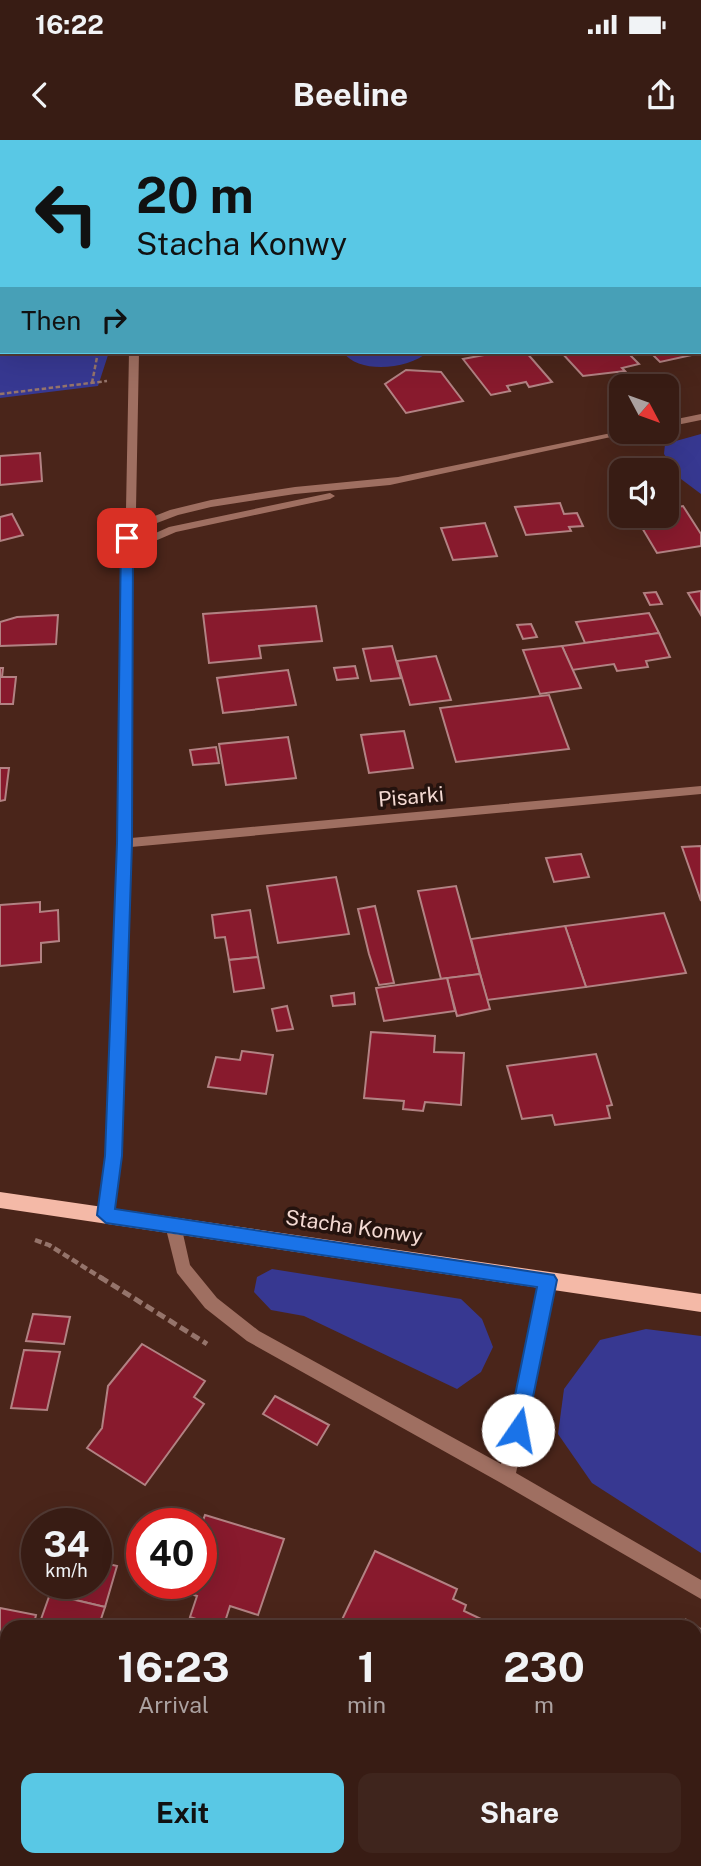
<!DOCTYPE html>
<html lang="en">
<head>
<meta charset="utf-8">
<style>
	:root { --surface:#381c14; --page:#3f251d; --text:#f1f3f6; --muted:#aba1a0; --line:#523a34; --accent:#59c8e5 }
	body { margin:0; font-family:"Public Sans",sans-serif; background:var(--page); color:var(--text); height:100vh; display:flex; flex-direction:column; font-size:26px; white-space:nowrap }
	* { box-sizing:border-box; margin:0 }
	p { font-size:23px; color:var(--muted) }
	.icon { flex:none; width:38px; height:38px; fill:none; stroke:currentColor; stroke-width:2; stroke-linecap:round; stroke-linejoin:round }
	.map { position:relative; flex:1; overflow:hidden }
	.drawer { position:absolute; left:0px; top:1480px; width:702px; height:247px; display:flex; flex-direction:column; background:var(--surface); border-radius:21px 21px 0 0; box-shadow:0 7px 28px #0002,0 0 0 2px var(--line) }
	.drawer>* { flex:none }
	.top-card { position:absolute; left:0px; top:0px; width:702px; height:214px; box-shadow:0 7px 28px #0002,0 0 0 2px var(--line); background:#59c8e5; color:#111; overflow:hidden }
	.needle { width:46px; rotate:131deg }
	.controls { position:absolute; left:609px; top:234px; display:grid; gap:14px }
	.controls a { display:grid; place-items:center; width:70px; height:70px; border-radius:14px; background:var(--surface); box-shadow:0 7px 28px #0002,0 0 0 2px var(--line); font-size:35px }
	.speed { position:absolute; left:21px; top:1368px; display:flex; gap:14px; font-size:35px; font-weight:700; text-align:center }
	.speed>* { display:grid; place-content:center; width:91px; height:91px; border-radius:50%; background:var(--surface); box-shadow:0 7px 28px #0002,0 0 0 2px var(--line); line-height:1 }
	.speed small { font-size:18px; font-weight:400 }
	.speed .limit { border:10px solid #d22; background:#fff; color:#111 }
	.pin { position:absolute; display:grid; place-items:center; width:60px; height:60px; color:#fff; margin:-30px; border-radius:14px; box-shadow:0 4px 10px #0006 }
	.me { position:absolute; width:77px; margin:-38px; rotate:12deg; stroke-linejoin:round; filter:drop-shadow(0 0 5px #0008) }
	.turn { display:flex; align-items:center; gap:24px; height:147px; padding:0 21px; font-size:32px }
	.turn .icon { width:91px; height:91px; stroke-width:2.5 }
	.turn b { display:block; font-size:49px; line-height:60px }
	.then { display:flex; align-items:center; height:66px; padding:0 21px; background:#0003; gap:14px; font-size:26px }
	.eta { display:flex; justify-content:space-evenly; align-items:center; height:119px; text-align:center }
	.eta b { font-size:42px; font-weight:700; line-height:49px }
	.button { display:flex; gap:14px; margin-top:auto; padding:14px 21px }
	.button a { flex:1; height:80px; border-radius:14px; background:var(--accent); color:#111; font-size:28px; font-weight:700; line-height:80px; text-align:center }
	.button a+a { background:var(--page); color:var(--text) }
	.status { display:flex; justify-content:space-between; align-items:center; height:49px; padding:0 35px; background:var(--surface); direction:ltr }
	.status svg { height:19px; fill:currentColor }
	header { display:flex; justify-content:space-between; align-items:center; height:91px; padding:0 21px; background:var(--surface); font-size:32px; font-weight:700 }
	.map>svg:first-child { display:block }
	.green { fill:#373891 }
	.building { fill:#881a2d; stroke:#b28283; stroke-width:2 }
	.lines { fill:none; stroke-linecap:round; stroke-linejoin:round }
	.path-far2 { stroke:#95746b; stroke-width:2.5; stroke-dasharray:4.5 2.5; stroke-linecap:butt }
	.path-far1 { stroke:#95746b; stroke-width:4.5; stroke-dasharray:7 3.5; stroke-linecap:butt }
	.path { stroke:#95746b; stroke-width:5; stroke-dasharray:9 4.5; stroke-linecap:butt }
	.minor { fill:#9f6f61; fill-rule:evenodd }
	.tertiary { fill:#9f6f61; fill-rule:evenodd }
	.primary { fill:#f4b9a7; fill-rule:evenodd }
	.route { fill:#1a73e8; stroke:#114b97; stroke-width:2 }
	.labels { text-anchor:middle; stroke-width:7; stroke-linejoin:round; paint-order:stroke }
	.street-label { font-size:21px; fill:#f3d9d2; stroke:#25130e }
</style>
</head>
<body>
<div class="status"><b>16:22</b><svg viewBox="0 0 49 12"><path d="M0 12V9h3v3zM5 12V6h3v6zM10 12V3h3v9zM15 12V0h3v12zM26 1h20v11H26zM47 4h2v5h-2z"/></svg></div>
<header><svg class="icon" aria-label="back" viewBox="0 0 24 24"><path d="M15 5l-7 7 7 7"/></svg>Beeline<svg class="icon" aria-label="share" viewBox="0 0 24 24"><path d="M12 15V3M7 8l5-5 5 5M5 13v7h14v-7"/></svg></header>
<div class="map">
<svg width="701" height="1726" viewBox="0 0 701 1726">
	<rect width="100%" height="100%" fill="#4a251a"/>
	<g class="green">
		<polygon points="0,0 184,0 2,2 2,212 109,212 98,246 0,258"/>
		<path d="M343,212H428C409,229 359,235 343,212Z"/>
		<polygon points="701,294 701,354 681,339 664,314 665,304"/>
		<polygon points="272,1129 461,1159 482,1179 493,1207 481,1232 457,1249 304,1176 271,1170 254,1152 257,1137"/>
		<polygon points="646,1189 701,1196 701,1413 592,1343 558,1294 564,1249 600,1200"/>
	</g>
	<g class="building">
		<polygon points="700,196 701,213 660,222 650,212 700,212"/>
		<polygon points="500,212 526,212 552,242 529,247 526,242 507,246 510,251 491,255 463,219"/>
		<polygon points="561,212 627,212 639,224 622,228 625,231 583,236"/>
		<polygon points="406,230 441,232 463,261 406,273 385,244"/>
		<polygon points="40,313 42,341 0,345 0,316"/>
		<polygon points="560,363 564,374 577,373 583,386 569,387 571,391 526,395 515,367"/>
		<polygon points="683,366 701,394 701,406 657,413 635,376 667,376 667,369"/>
		<polygon points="12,374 23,395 0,401 0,377"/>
		<polygon points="485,383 497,416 453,420 441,388"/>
		<polygon points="701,451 701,475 688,453"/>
		<polygon points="656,452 662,464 650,465 644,453"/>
		<polygon points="316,466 322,501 259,506 261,518 209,523 203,474"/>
		<polygon points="649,473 659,493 585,503 576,482"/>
		<polygon points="58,475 56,504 0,506 0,482 17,477"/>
		<polygon points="531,484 537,497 523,499 517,485"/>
		<polygon points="659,493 670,517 646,521 648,527 617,531 614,524 572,530 562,506"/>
		<polygon points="392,506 401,538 371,541 363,509"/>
		<polygon points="562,506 581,548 540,554 523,510"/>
		<polygon points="436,516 451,560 410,565 397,521"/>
		<polygon points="355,526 358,538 337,540 334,528"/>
		<polygon points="0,528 3,528 2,537 16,537 13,564 0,564"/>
		<polygon points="288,530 296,565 223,573 217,538"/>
		<polygon points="549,555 569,609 456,622 440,568"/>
		<polygon points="404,591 413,628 369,633 361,595"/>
		<polygon points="288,597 296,638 226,645 219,604"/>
		<polygon points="216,607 219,623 193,625 190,610"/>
		<polygon points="0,628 9,628 5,660 0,661"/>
		<polygon points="701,706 701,761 682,707"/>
		<polygon points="581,714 589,737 554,742 546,718"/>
		<polygon points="336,737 349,794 278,803 267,746"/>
		<polygon points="456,746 480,834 441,839 418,751"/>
		<polygon points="40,762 40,772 58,770 59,801 41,803 41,822 0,826 0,765"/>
		<polygon points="375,766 394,843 379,845 369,814 358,769"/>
		<polygon points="250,770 258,817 229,820 225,797 215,798 212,775"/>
		<polygon points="664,773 686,833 586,847 565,786"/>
		<polygon points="565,786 586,847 487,860 471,799"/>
		<polygon points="258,817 264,848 234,852 229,820"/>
		<polygon points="480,834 490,869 457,876 447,838"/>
		<polygon points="447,838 455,871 384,881 376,848"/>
		<polygon points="354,853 355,864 333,866 331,856"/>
		<polygon points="287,866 293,889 277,891 272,869"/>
		<polygon points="371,892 435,896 434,912 464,913 461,965 425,962 423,971 403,969 404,961 364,958"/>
		<polygon points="242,911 273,915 266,954 208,947 216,917 240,920"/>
		<polygon points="596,914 612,965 607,966 610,978 555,985 552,975 522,979 507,926"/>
		<polygon points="33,1174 70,1177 64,1204 26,1201"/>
		<polygon points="142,1204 205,1241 194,1257 204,1264 145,1345 87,1308 102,1288 108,1246"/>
		<polygon points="24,1210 60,1212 47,1270 11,1268"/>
		<polygon points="275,1256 329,1285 317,1305 263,1274"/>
		<polygon points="205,1375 284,1399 258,1475 230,1466 223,1488 190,1477 197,1456 177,1450 180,1444 201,1444 201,1386"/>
		<polygon points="375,1411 457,1449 453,1459 466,1465 464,1471 500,1488 338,1488"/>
		<polygon points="96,1421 117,1426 105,1467 50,1454 53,1444 96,1444"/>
		<polygon points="50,1454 105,1467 98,1488 60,1488 40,1482"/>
		<polygon points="0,1468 36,1475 33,1488 7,1488 7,1570 0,1593"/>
		<polygon points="695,1583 701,1586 701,1633 695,1651"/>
		<polygon points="508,1720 550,1720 548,1726 506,1726"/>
	</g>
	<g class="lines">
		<g class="path-far2">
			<polyline points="92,243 98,212"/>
			<polyline points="0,254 107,241"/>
		</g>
		<polyline class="path-far1" points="35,1100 49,1105 103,1139"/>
		<g class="path">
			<polyline points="100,1137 207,1204"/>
			<polyline points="684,1480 701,1491"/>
		</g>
		<g class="minor">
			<polygon points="191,0 199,0 190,2"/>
			<rect x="700" y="17" width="1" height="4"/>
			<polygon points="129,212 139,212 136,369 142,381 170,370 211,360 295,347 398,337 621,291 634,292 390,345 295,354 211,367 178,375 149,386 152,389 151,391 143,391 132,399 132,410 140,400 169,387 330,353 335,356 330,359 176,392 148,404 132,424 131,698 701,646 701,654 131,707 121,1016 114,1075 111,1080 106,1082 101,1080 98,1075 105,1016 119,703 122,398 135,387 126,369"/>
			<polygon points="701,274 701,280 667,287 667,281"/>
		</g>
		<polygon class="tertiary" points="173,1078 178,1080 181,1085 190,1125 217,1158 259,1191 501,1324 540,1140 542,1135 548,1133 554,1135 556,1140 516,1333 701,1440 701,1459 501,1343 247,1201 205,1168 177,1133 165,1085 168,1080"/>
		<polygon class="primary" points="0,1052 701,1154 701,1172 0,1068"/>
	</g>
	<polygon class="route" points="127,395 133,398 132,703 122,1016 115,1069 554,1135 557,1140 525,1296 518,1299 511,1296 508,1290 537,1147 106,1083 97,1075 105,1016 117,703 121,398"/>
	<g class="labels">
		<g class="street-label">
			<text transform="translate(411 657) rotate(-5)" y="7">Pisarki</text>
			<text transform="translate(354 1087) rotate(8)" y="7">Stacha Konwy</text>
		</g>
	</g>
</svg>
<div class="controls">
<a><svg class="needle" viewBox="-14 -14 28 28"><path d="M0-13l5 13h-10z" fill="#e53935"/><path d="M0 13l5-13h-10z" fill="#aba1a0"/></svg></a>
<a><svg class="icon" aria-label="sound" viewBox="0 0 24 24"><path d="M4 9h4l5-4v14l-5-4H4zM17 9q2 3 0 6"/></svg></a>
</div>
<div class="speed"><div>34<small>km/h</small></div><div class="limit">40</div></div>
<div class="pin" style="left:127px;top:398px;background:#d93025"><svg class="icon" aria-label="arrive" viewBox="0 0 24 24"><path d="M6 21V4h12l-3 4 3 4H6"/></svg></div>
<svg class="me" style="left:518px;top:1290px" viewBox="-20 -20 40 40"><circle r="19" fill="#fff"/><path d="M0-13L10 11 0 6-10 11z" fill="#1a73e8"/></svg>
<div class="top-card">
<div class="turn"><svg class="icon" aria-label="left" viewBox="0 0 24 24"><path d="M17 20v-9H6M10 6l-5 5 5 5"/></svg><div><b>20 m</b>Stacha Konwy</div></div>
<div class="then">Then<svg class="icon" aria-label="right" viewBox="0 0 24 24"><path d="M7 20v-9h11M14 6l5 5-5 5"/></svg></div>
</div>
<section class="drawer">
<div class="eta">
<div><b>16:23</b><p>Arrival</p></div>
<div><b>1</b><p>min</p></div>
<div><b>230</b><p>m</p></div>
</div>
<div class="button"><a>Exit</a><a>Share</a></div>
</section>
</div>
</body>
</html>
